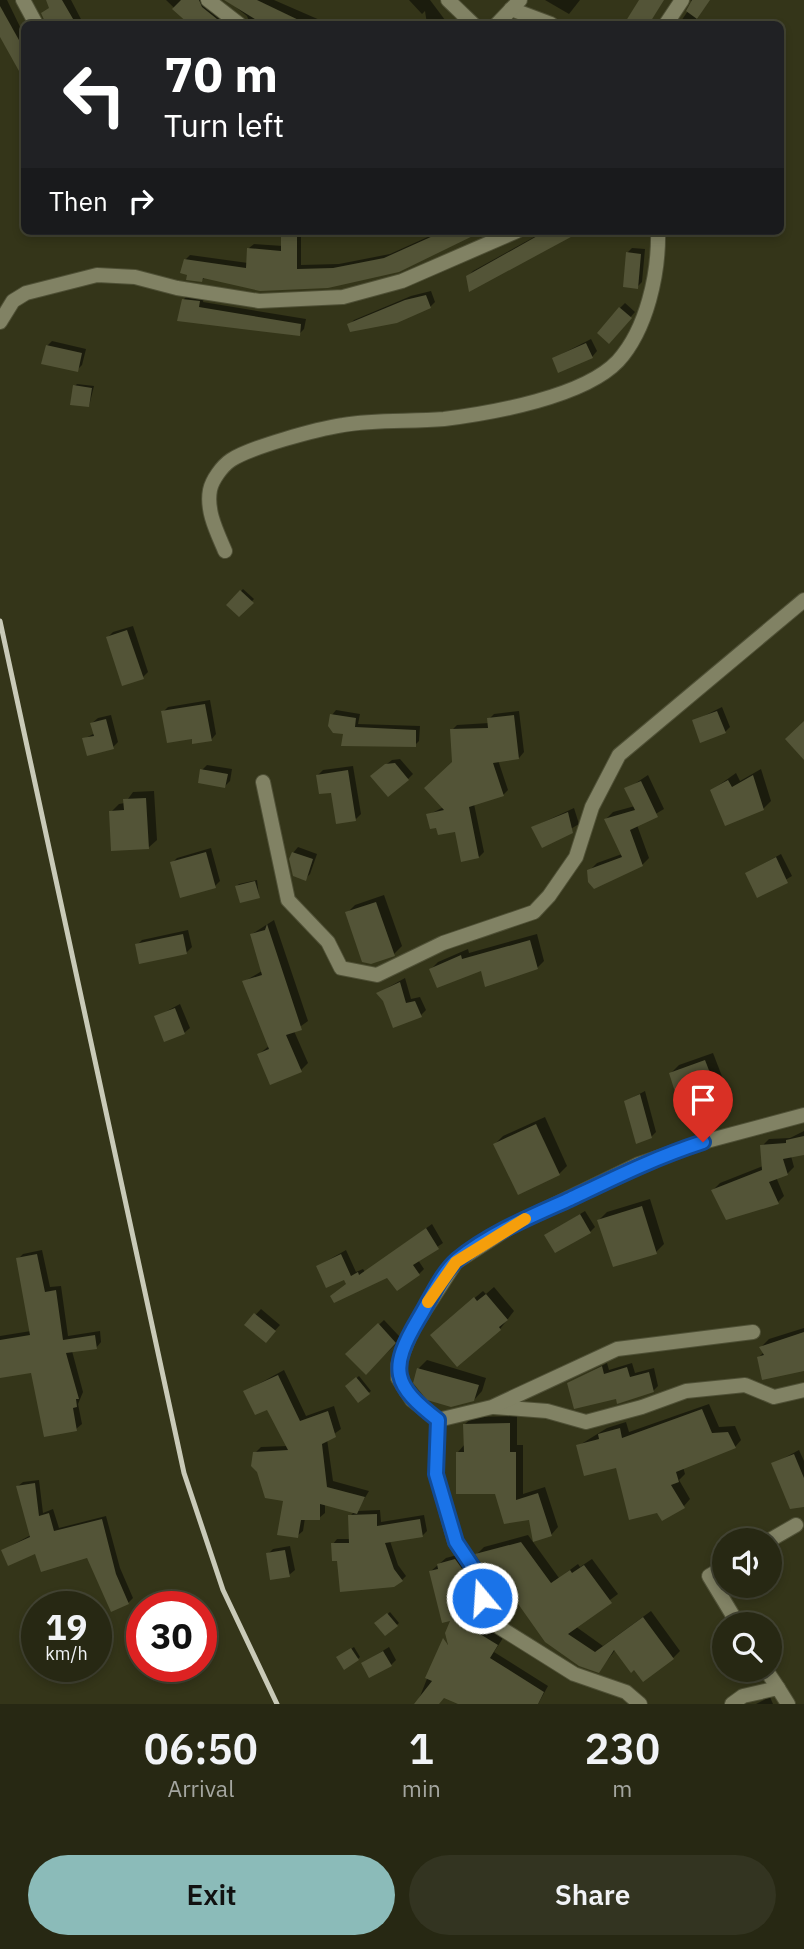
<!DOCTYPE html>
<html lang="en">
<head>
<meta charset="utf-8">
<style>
	:root { --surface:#272813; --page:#333421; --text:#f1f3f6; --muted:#a4a6a0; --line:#434433; --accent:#8bbbb9 }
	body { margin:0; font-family:"IBM Plex Sans",sans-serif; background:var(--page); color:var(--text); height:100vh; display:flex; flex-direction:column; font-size:26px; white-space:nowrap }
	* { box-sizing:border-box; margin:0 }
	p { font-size:23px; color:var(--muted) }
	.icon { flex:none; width:38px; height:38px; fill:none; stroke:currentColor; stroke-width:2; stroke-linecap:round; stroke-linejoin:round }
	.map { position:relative; height:1704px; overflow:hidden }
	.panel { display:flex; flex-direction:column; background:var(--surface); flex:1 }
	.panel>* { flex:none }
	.top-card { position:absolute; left:21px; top:21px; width:763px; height:214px; border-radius:10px; box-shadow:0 4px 10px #0003,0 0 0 2px var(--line); background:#202124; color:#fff; overflow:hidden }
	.fabs { position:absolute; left:712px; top:1528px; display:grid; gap:14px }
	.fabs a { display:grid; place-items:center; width:70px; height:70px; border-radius:50%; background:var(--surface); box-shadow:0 4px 10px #0003,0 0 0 2px var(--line); font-size:35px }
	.speed { position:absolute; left:21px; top:1591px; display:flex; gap:14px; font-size:35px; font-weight:700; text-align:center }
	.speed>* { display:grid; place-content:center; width:91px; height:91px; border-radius:50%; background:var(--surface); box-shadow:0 4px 10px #0003,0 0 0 2px var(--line); line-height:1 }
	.speed small { font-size:18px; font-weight:400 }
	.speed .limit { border:10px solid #d22; background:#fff; color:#111 }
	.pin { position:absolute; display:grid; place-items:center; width:60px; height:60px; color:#fff; margin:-72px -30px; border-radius:50% 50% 50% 0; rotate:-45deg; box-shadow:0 0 7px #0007 }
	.pin .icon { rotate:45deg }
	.me { position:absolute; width:77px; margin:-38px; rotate:342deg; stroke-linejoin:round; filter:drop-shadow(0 0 5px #0008) }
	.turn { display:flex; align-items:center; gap:24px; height:147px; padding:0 28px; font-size:32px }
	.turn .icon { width:91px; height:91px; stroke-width:2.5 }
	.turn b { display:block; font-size:49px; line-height:60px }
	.then { display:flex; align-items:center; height:66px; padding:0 28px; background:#0003; gap:14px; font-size:26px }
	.eta { display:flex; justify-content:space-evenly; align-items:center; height:119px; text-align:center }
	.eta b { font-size:42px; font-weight:600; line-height:49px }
	.action { display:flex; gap:14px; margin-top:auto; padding:14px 28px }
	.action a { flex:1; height:80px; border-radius:42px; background:var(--accent); color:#111; font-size:28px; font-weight:600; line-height:80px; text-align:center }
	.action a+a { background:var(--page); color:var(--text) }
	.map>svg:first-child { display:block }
	.shadow { fill:#0007 }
	.building { fill:#535437 }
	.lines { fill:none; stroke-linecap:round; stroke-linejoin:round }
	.minor-casing { stroke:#4f5036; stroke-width:16 }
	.minor { stroke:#818264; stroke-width:14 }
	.rail { stroke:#c9cab8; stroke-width:5 }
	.route-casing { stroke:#114b97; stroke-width:18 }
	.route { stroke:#1a73e8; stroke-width:12 }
	.slow { stroke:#f59e0b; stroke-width:12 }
</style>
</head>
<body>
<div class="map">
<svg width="804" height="1704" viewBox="0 0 804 1704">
	<rect width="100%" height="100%" fill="#343519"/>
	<g class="shadow">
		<polygon points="0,0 7,0 24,35 24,76 0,34"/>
		<polygon points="48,0 71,0 83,23 49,24 43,13 51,7"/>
		<polygon points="166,0 206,0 235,24 191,24"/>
		<polygon points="227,0 274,0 329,24 250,24 247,16"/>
		<polygon points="409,0 430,0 448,24 427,24 425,11 422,14"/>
		<polygon points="545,0 580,0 569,14"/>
		<polygon points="691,0 709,0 694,24 679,24 692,5"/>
		<polygon points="283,231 301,231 301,265 339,264 390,254 441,231 480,231 406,267 205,277 202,280 185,260 190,255 248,263 249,248 254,244 283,246"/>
		<polygon points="545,231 577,231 468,276 473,271"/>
		<polygon points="632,248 645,249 642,282 637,287 627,253"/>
		<polygon points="431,291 435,302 430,307 349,325 354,320 411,296"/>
		<polygon points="189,294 204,297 203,302 306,319 304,329 299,334 179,320 184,299"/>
		<polygon points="625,303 635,312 614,336 620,308"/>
		<polygon points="591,339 597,351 592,357 554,358"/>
		<polygon points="52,341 86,349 82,365 77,370 47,346"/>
		<polygon points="77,384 94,386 89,406 75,386"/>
		<polygon points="243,589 254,599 239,615 228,605"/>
		<polygon points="133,626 148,672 143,677 108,637 113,632"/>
		<polygon points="210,700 216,734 211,740 193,737 163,712 168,707"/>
		<polygon points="722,707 730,727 725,732 694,721"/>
		<polygon points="336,710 360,714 358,724 420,726 419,741 415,745 345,733 332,715"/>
		<polygon points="519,711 524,752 519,758 498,760 508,790 503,795 474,804 484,852 479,857 457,830 437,825 428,815 444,807 453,762 452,730 457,725 489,723 489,719 494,714"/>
		<polygon points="111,715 118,742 113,747 84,739 95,733 92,723 98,718"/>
		<polygon points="400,759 413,774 408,779 378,771 392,760"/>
		<polygon points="207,765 232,769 230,781 225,786 202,770"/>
		<polygon points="353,766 361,814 356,819 318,775 323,770"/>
		<polygon points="761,769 771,801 763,809 712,790 736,773 740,781"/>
		<polygon points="648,775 664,809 637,825 649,858 642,865 589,871 597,863 622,854 606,819 613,812 635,806 627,789"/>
		<polygon points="154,791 157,840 148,848 111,812 119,804 125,803 133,792"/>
		<polygon points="574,808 579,824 542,846 533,827"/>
		<polygon points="298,847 317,854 310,874 305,879 293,853"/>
		<polygon points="211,848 220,881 215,886 172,863 177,858"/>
		<polygon points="781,854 792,876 758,896 747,873"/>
		<polygon points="257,880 259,897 237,886 239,884"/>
		<polygon points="384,895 402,946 394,954 347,913 355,905"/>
		<polygon points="274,920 308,1021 294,1031 308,1063 301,1070 259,1054 269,1046 245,981 262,971 252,934"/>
		<polygon points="188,930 192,947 186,953 137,945 142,940"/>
		<polygon points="537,934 544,961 537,968 431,969 438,962 468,949 469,953"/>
		<polygon points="405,978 411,999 420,997 426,1010 421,1015 385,1000 378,993"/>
		<polygon points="180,1004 190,1028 184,1033 156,1017"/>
		<polygon points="713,1053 730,1097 722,1105 671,1073 679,1065"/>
		<polygon points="645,1091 656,1132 651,1137 626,1101"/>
		<polygon points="545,1117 567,1166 559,1174 519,1193 495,1144 503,1136"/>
		<polygon points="804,1131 804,1153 791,1156 794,1167 787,1174 776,1177 784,1196 778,1202 713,1190 720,1183 763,1166 762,1146 769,1139 790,1138"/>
		<polygon points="650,1199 664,1244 656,1252 599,1220 607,1212"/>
		<polygon points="585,1211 595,1227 590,1232 546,1235"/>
		<polygon points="432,1224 443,1243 418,1260 424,1269 419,1274 388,1275 348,1284 345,1277 318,1266 346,1250 356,1272 363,1269 365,1272"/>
		<polygon points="42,1250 50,1287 61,1286 68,1336 100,1331 101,1342 96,1348 72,1351 83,1392 78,1404 82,1424 76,1429 33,1371 0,1376 0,1336 31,1331 18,1259 23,1254"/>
		<polygon points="494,1287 514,1311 500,1329 440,1327 483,1291 486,1294"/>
		<polygon points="261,1309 280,1325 271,1335 247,1324"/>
		<polygon points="384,1320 399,1336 399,1341 366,1373 348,1354"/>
		<polygon points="804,1328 804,1369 759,1357 764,1352 761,1347 769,1339"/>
		<polygon points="427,1360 486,1378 482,1391 474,1400 415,1383 419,1368"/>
		<polygon points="607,1363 609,1370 632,1363 635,1373 654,1368 658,1386 653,1391 569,1383"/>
		<polygon points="284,1370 306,1416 334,1406 341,1429 327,1439 333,1481 369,1491 357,1511 380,1510 381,1522 424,1515 427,1531 422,1536 390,1541 398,1565 406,1576 402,1580 339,1559 333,1544 337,1539 351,1539 350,1516 355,1511 325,1504 325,1513 319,1518 305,1518 303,1531 297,1536 285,1500 255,1453 261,1447 288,1446 268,1407 246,1391"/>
		<polygon points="359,1376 371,1391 358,1401 347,1386"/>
		<polygon points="709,1404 719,1427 735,1426 741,1440 735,1447 683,1467 685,1474 679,1480 690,1499 684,1506 578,1446 607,1428 626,1422 629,1432"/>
		<polygon points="517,1416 517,1445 523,1445 523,1494 545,1487 558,1527 551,1535 458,1452 465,1444 465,1424 473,1417"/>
		<polygon points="799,1450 804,1461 804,1506 773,1464"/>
		<polygon points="39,1480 43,1513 53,1509 59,1528 106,1516 120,1568 133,1598 128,1603 87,1556 3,1550 31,1535 18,1486 23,1482"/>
		<polygon points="528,1535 559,1578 578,1564 580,1567 592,1559 618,1594 575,1626 603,1646 651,1611 680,1651 673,1658 616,1649 599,1671 510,1589 477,1554 484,1547"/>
		<polygon points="290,1546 295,1570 289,1575 268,1554 273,1549"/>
		<polygon points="461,1554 473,1571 481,1625 503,1638 494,1652 548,1686 538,1704 529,1704 448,1664 446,1668 494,1704 463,1704 432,1690 425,1700 431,1704 417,1704 434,1661 449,1642 453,1618 431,1571 446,1558"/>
		<polygon points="390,1612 399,1623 386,1634 377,1623"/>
		<polygon points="354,1647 360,1657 358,1659 340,1656"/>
		<polygon points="389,1647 396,1660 391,1665 363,1663"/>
		<polygon points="770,1697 773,1704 756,1704"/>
	</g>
	<g class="building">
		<polygon points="46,0 62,0 76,24 46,24 41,13 49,8"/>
		<polygon points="181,0 199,0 202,7 217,19 211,24 189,24 172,9"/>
		<polygon points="224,0 257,0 307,24 263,24"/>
		<polygon points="639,0 664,0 649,24 624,24"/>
		<polygon points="692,0 710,0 697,19 686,11"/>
		<polygon points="0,6 24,49 24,80 0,37"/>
		<polygon points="281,231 297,231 297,269 333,268 384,258 444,231 483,231 399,272 328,288 260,291 203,278 202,282 186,280 187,275 180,273 184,259 246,268 247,248 281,251"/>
		<polygon points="546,231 582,231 469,292 466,276"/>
		<polygon points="626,252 641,254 638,289 623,287"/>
		<polygon points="426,295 431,308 397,323 350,332 347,324 405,300"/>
		<polygon points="182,299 200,301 199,307 301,324 300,336 177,321"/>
		<polygon points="619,307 632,318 609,344 597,333"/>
		<polygon points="586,343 593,358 558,373 552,358"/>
		<polygon points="46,345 82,353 78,372 41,364"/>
		<polygon points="73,385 92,388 89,407 70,405"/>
		<polygon points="240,590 254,603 239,617 226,605"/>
		<polygon points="127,630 144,679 122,686 106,637"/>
		<polygon points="205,704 212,741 192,744 192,739 167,743 161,711"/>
		<polygon points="717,711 726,733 700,743 692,720"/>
		<polygon points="330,714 356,718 355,727 416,730 416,747 341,746 343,734 333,733 328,726"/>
		<polygon points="514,715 519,759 493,763 504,796 469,807 479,858 461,862 455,832 438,835 436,828 430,829 426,814 444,810 424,788 452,762 450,729 488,728 487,718"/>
		<polygon points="106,719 114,749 87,756 82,738 94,736 90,723"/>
		<polygon points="804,721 804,760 785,739"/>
		<polygon points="395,763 409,780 388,797 370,776 385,764"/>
		<polygon points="200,769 228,774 225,788 198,783"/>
		<polygon points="348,770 356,821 336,824 331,793 319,794 316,775"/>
		<polygon points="753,775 764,810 725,826 710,790 728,780 732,787"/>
		<polygon points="641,781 658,817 630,830 643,866 594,889 588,882 587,870 622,857 604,819 635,810 624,788"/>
		<polygon points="146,798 149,849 111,851 109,811 124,810 123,799"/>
		<polygon points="568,812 573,833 542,848 531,827"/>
		<polygon points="206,852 216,888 180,898 170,862"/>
		<polygon points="292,852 313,859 306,881 293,876 289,859"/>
		<polygon points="776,857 788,883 757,898 745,873"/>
		<polygon points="255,881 260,898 240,903 235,886"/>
		<polygon points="376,902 395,956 371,964 362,962 345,912"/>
		<polygon points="267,924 302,1030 286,1035 302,1072 270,1085 257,1054 269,1049 242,981 262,975 250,934 265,930"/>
		<polygon points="183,934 187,954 139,964 135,944"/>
		<polygon points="530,940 538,969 485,987 481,971 437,988 429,969 461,955 462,959"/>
		<polygon points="400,982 406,1003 415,1001 422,1017 393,1028 383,1001 376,993"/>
		<polygon points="175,1008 185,1034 164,1042 154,1016"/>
		<polygon points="705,1060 723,1107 684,1120 669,1073"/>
		<polygon points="640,1094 652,1138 636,1144 624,1101"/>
		<polygon points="536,1124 560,1175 518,1195 493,1144"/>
		<polygon points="804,1136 804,1155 783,1159 788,1175 769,1182 779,1204 726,1220 711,1190 762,1170 760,1145 786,1143 786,1140"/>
		<polygon points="642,1206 657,1254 613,1267 597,1220"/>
		<polygon points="580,1214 591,1233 555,1253 544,1235"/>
		<polygon points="426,1228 439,1249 413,1265 420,1275 397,1291 387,1278 334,1303 330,1296 346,1284 344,1280 326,1288 316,1266 341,1254 351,1276 358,1272 359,1275"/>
		<polygon points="37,1254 45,1292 56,1290 63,1340 95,1335 97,1349 66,1353 79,1399 76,1399 77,1407 73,1408 77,1431 44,1437 31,1373 0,1378 0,1340 30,1335 16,1258"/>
		<polygon points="486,1294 508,1320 499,1327 501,1330 457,1367 430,1335 474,1297 477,1301"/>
		<polygon points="254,1313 276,1331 266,1343 244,1325"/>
		<polygon points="378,1323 396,1343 366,1375 345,1354"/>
		<polygon points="804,1332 804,1371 762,1380 757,1357 764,1355 759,1347"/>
		<polygon points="602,1366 604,1374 627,1367 630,1377 649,1372 654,1392 617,1404 616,1399 574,1409 567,1383"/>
		<polygon points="417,1368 479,1385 474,1401 451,1407 427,1400 413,1383"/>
		<polygon points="278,1375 300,1421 328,1411 336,1437 322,1444 327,1487 365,1497 357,1514 320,1504 320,1520 301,1520 298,1538 277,1535 283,1501 265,1498 257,1472 251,1466 253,1452 288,1450 267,1410 255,1415 243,1391"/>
		<polygon points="356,1377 370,1394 358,1403 345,1386"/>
		<polygon points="702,1409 712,1433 728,1432 736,1448 676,1472 679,1482 671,1485 685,1508 662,1521 657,1513 629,1520 616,1468 584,1476 576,1445 599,1439 598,1434 620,1428 622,1438"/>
		<polygon points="510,1423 510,1452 516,1452 516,1500 538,1493 552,1536 533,1542 529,1520 504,1524 495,1494 456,1494 456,1452 464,1452 463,1424"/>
		<polygon points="794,1454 804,1478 804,1507 790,1509 771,1463"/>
		<polygon points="35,1483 39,1516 49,1513 54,1531 102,1519 116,1574 129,1604 111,1612 87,1558 41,1572 35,1554 8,1566 1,1550 30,1537 16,1486"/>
		<polygon points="377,1514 377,1526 420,1519 423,1537 385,1543 394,1569 403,1581 394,1587 340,1592 337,1561 332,1561 331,1543 349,1543 348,1515"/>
		<polygon points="521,1542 551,1583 570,1570 572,1573 584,1565 612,1603 568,1634 595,1652 643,1617 674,1659 643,1682 634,1670 631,1673 614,1650 599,1673 579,1666 545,1642 509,1591 502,1597 475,1554"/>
		<polygon points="285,1550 290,1577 270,1580 266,1553"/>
		<polygon points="455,1559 468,1577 475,1631 498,1645 490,1658 544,1692 538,1704 458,1704 444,1698 439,1704 414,1704 432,1681 425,1678 443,1638 448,1645 445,1633 450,1621 442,1623 429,1571 438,1569 437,1564"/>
		<polygon points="387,1613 398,1626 385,1636 374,1623"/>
		<polygon points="351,1648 359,1660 344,1670 336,1657"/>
		<polygon points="383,1651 392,1666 369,1678 361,1663"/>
	</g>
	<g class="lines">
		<defs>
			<g id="minor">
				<polyline points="23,0 36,24"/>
				<polyline points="208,0 239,24"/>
				<polyline points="448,0 473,24"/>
				<polyline points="511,9 551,24"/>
				<polyline points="497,24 520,0"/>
				<polyline points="666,24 682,0"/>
				<polyline points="0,322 13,301 26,293 97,275 135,277 177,288 259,301 343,297 402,281 517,231"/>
				<path d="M225,551C217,532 206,511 210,490C212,480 222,466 231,460C251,447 317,429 343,425C376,419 410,422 444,419C492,413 584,397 618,361C647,329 659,273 658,231"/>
				<polyline points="263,782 288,900 328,942 341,968 377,975 443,943 534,912 549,896 576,857 592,807 619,755 804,600"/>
				<polyline points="494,1407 547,1411 586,1422 642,1407 686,1391 745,1385 774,1397 804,1390"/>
				<polyline points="438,1420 492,1407 617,1349 753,1332"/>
				<polyline points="770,1540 796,1525"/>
				<polyline points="724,1567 709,1576 738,1624"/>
				<polyline points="766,1670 778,1688"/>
				<polyline points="640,1704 626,1692 574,1674 499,1627 486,1611 478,1575 455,1542 436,1474 438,1420 412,1400 398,1378 398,1365 412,1330 456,1262 515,1224 639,1164 703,1142 804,1115"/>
				<polyline points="732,1704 743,1696 778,1688 788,1704"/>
			</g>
		</defs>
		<use href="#minor" class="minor-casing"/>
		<use href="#minor" class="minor"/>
		<polyline class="rail" points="0,621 184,1473 223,1590 277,1704"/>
	</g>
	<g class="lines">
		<defs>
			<path id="route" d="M482,1598L478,1575L456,1542L436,1474L438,1420C393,1385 388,1370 419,1318C430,1300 441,1274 457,1260C490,1233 532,1216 570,1199C616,1177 654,1158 703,1142"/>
		</defs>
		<use href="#route" class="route-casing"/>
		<use href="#route" class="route"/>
		<polyline class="slow" points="428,1302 456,1262 525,1219"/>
	</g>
</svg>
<div class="fabs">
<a><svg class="icon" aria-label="sound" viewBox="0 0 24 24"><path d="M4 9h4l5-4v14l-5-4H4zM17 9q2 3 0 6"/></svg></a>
<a><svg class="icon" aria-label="search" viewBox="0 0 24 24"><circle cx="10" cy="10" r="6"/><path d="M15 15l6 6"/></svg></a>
</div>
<div class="speed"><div>19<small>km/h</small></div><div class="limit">30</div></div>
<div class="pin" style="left:703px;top:1142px;background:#d93025"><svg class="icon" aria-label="arrive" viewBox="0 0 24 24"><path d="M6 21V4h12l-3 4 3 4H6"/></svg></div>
<svg class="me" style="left:482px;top:1598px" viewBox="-20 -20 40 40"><circle r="17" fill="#1a73e8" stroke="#fff" stroke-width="3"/><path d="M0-11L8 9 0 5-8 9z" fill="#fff"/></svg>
<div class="top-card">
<div class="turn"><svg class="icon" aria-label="left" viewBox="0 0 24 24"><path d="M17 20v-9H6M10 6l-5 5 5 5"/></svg><div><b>70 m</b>Turn left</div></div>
<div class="then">Then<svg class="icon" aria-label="right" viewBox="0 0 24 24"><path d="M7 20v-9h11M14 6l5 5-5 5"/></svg></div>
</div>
</div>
<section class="panel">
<div class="eta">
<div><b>06:50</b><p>Arrival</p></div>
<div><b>1</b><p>min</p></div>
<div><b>230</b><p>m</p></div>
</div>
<div class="action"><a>Exit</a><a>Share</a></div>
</section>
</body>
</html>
